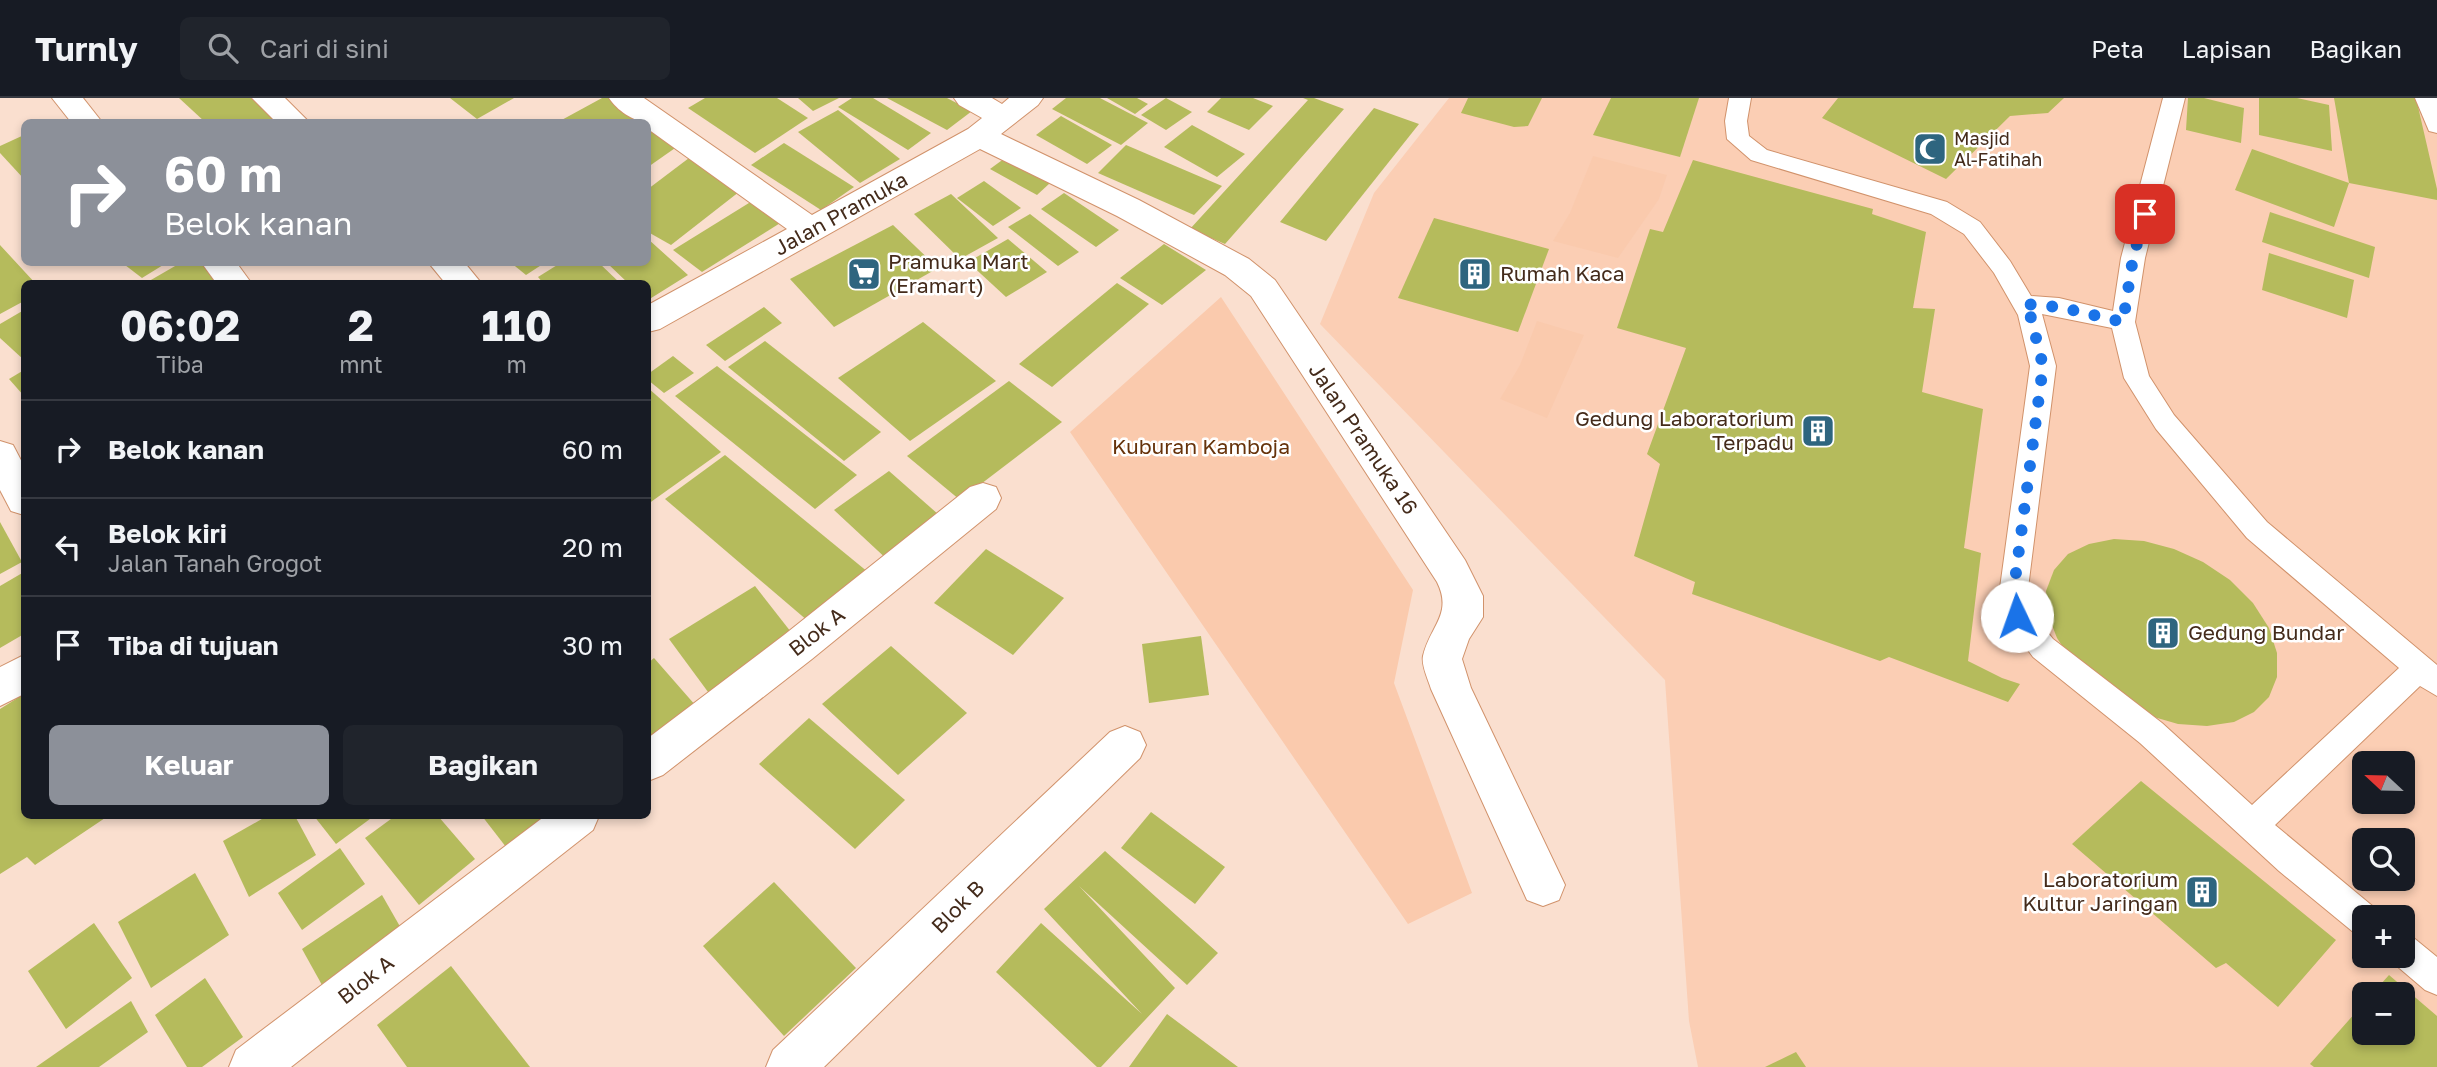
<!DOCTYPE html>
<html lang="id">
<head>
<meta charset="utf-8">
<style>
	:root { --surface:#171b24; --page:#20242c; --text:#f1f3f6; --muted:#9ea1a6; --line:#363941; --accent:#8c9099 }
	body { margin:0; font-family:"Golos Text",sans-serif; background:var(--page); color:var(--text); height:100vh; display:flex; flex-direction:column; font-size:26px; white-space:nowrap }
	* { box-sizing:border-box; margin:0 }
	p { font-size:23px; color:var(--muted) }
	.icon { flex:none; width:38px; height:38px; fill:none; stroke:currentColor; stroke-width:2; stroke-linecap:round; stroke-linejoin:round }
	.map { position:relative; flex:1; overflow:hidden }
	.side { position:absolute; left:21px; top:182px; width:630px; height:539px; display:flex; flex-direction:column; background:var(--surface); border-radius:10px; box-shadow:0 4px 10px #0003 }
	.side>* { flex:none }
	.hud { position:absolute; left:21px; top:21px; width:630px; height:147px; border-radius:10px; box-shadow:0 4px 10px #0003; background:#8c9099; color:#fff; overflow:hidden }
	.needle { width:46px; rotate:292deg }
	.fabs { position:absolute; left:2352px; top:653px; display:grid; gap:14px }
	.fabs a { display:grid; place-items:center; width:63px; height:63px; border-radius:10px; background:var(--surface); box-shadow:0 4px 10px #0003; font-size:35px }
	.pin { position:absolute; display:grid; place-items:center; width:60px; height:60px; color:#fff; margin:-30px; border-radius:14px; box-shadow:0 4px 10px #0006 }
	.me { position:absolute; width:77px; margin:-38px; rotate:357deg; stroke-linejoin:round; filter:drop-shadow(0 0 5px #0008) }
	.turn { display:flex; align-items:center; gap:24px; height:147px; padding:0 28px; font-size:32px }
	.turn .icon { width:91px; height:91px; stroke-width:2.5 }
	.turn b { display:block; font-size:49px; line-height:60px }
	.eta { display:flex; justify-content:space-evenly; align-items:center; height:119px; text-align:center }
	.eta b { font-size:42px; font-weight:700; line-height:49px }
	.action { display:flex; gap:14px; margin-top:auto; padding:14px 28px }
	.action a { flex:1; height:80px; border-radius:10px; background:var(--accent); color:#fff; font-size:28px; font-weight:700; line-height:80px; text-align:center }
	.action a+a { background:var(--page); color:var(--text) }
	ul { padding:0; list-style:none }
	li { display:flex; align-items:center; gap:21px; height:98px; padding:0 28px; border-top:2px solid var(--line) }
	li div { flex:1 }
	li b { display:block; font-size:26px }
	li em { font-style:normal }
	header { display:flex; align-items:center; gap:42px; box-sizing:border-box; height:98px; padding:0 35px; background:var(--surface); border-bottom:2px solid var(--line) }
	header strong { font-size:33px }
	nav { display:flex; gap:38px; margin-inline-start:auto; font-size:24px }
	.search { width:490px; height:63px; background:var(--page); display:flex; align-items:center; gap:18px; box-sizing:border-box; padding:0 24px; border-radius:10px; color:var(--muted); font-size:26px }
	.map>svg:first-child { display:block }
	.built { fill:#fbceb4; fill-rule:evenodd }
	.green { fill:#facaad }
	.building { fill:#b5bb5c }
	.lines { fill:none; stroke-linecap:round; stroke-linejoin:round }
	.lane-casing { stroke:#d1926b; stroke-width:2 }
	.street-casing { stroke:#d1926b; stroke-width:2 }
	.lane { fill:#fff; fill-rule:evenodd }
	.street { fill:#fff; fill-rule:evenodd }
	.route { stroke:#1a73e8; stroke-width:12; stroke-dasharray:0 21.6 }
	.labels { text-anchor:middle; stroke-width:5; stroke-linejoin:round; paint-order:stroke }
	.far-poi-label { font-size:18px; fill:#442b1b; stroke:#fff; text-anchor:start }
	.street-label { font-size:21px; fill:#442b1b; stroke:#fff }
	.poi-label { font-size:21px; fill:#442b1b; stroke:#fff; text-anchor:start }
	.park-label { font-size:21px; fill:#66320a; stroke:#fff }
</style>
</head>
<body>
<header>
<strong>Turnly</strong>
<div class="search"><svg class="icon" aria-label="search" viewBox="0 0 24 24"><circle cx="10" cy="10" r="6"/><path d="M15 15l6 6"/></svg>Cari di sini</div>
<nav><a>Peta</a><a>Lapisan</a><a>Bagikan</a></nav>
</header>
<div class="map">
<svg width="2437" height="969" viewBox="0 0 2437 969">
	<rect width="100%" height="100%" fill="#fadfcf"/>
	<path class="built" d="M1449,0H2437V969H1698L1689,923L1665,582L1320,226L1374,95ZM2364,665H2403V704H2364ZM2364,742H2403V780H2364ZM2364,819H2403V858H2364ZM2364,896H2403V934H2364Z"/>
	<g class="green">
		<polygon points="1593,58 1667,77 1659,101 1618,160 1553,143 1570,115"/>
		<polygon points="1221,199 1413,492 1394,585 1472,795 1408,826 1070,334"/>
		<polygon points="1537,223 1584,237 1547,320 1500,301 1520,267"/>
	</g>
	<g class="building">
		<polygon points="179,0 251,0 278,24 205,24"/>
		<polygon points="450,0 514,0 477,21"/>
		<polygon points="602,0 609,0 638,22 633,24 558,24"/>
		<polygon points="705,0 777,0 808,20 755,55 688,10"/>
		<polygon points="798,0 839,0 813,13"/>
		<polygon points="852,0 873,0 931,35 908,52 838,9"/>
		<polygon points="887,0 947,0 972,13 947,32"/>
		<polygon points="1066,0 1100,0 1148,25 1121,47 1052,11"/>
		<polygon points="1107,0 1137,0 1148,6 1135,16"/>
		<polygon points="1166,0 1192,14 1166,32 1141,17"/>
		<polygon points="1221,0 1253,0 1273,8 1249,32 1207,14"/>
		<polygon points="1303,0 1314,0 1344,11 1225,146 1190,131 1308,2"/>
		<polygon points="1468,0 1542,0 1528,28 1514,29 1461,15"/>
		<polygon points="1611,0 1699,0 1680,59 1593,37"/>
		<polygon points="1838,0 2064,0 2048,15 2010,18 1946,81 1822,20"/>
		<polygon points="2188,0 2204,0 2244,10 2241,45 2186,32"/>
		<polygon points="2259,0 2297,0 2329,7 2332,53 2259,37"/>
		<polygon points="2334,0 2416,0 2437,91 2437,102 2349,85 2334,129 2235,92 2252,51 2349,85"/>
		<polygon points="1374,10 1419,26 1326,143 1280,124"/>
		<polygon points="838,12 900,61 860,85 798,34"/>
		<polygon points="1061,18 1112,47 1087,66 1036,37"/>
		<polygon points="1192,27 1245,56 1217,79 1164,49"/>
		<polygon points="648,30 678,48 648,69"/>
		<polygon points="24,37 24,81 0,55 0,48"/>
		<polygon points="784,45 854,89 821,112 751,67"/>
		<polygon points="1126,47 1222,88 1194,117 1098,75"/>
		<polygon points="689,60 744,90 671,147 648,134 648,91"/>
		<polygon points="1005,60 1050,85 1037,97 990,71"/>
		<polygon points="1693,62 1873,111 1872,116 1926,134 1913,210 1935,211 1922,294 1983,311 1964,450 1981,455 1968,563 2002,580 2020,586 2008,604 1889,559 1880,563 1692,496 1695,484 1634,458 1660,366 1647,356 1686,250 1617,230 1650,131 1663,134"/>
		<polygon points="984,83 1021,110 993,128 957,100"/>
		<polygon points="1064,95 1119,132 1096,149 1041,111"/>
		<polygon points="951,96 998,140 960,161 914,116"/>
		<polygon points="757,100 785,122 702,174 673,152"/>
		<polygon points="2270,114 2375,149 2369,180 2262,144"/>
		<polygon points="1030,116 1079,154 1058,168 1008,129"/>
		<polygon points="1434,120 1549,151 1518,234 1398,200"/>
		<polygon points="893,127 938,170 834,229 790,181"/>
		<polygon points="648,141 688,177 648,202 648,186 629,186 606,164 648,164"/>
		<polygon points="1008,141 1047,174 1006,199 968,164"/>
		<polygon points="1164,146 1206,172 1162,207 1120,180"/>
		<polygon points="0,147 36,186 24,186 24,203 0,216"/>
		<polygon points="2269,155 2354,182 2347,220 2262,192"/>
		<polygon points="129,164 168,164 142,180 125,167"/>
		<polygon points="182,164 206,164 225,186 144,186"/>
		<polygon points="510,164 546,164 526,177"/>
		<polygon points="562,164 598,164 621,186 544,186 538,179"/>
		<polygon points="1117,185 1149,206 1052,289 1019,266"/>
		<polygon points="764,209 782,225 725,263 706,247"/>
		<polygon points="24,212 24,262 0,240 0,226"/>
		<polygon points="923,224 996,283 910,343 838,280"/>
		<polygon points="765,243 881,334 844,363 728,269"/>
		<polygon points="673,258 694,275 664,295 648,282 648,276"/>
		<polygon points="717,268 857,377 815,411 675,298"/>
		<polygon points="24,272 24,298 9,281"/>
		<polygon points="1009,283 1062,324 960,402 907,358"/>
		<polygon points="648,290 721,354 648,406"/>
		<polygon points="725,357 874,479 815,529 665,401"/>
		<polygon points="889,373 947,424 891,465 834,412"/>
		<polygon points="0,424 22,464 0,476"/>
		<polygon points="2114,441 2144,443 2174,451 2203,464 2230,482 2253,505 2269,530 2277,555 2277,579 2269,599 2254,614 2234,624 2207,628 2178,626 2147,617 2072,563 2057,540 2048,517 2046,493 2054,472 2068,456 2089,446"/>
		<polygon points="986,451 1064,500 1013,557 934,505"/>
		<polygon points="24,474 24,536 0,550 0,488"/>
		<polygon points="755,488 798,543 711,598 669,541"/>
		<polygon points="1201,538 1209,597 1149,605 1142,546"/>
		<polygon points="891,548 967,615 898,677 822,606"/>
		<polygon points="654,560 703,616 648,656 648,565"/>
		<polygon points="24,596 24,718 108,718 35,767 27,759 0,776 0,611"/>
		<polygon points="809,620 905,702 855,751 759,666"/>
		<polygon points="2141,683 2336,842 2278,909 2226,865 2216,870 2072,746"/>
		<polygon points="1151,714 1225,769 1195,806 1121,750"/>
		<polygon points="267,718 295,718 316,757 249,799 223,743"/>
		<polygon points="314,718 374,718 336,746"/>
		<polygon points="395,718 438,718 475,761 419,807 365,740"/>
		<polygon points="482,718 548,718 506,749"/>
		<polygon points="340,750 365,786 302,832 278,795"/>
		<polygon points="1105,753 1218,855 1187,887 1079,788 1175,890 1101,969 1097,969 996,874 1041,825 1142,916 1044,811"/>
		<polygon points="195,775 229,837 151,890 118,824"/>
		<polygon points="774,784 856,870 784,938 703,848"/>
		<polygon points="382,797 402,832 322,887 302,851"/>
		<polygon points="94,825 132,880 66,931 28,873"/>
		<polygon points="451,868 530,969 407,969 377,927"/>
		<polygon points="2389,877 2437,918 2437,969 2314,969 2310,966 2364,905 2364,934 2403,934 2403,896 2372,896"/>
		<polygon points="205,880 243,939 202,969 187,969 155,917"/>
		<polygon points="131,903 148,934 99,969 36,969"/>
		<polygon points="1167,916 1238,969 1129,969"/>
		<polygon points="1796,954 1806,969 1765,969"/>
	</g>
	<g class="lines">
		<defs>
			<g id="lane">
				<path d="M1729,0H1751L1747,23L1749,38L1767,52L1947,104L1980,124L2010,163L2031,198L2059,200L2113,213L2121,160L2163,0H2185L2145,160L2135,224L2149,278L2174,317L2267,424L2437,567V598L2420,588L2275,727L2376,811L2379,819H2364V838L2352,833L2279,773L2140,645L2033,559L2003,518L2000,490L2030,268L2018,217L1994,175L1964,136L1931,116L1751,62L1727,41L1725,23ZM2042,216L2112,230L2124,280L2156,331L2247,440L2399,570L2252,707L2162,625L2053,541L2031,514L2028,490L2056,268Z"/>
				<polygon points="2415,0 2437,0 2437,35 2429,33"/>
				<polygon points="2403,836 2415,841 2437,859 2437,897 2425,892 2391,863 2389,858 2403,858"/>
			</g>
			<g id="street">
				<polygon points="52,0 83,0 102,24 71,24"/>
				<polygon points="252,0 285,0 309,24 276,24"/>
				<path d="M609,0H644L812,117L968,31L982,20L959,7L954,0H992L1002,6L1009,0H1043L1038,7L1001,36L1139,102L1249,161L1275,182L1465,462L1483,498V519L1469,541L1462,561L1471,590L1565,787L1559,802L1543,808L1527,802L1431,591C1428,581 1421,567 1423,558C1430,528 1453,516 1437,484L1251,198L1225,177L1117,118L980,51L660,231L648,234V207L787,131L648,31V24C633,24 617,12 609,0Z"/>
				<polygon points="201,164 236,164 252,186 217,186"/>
				<polygon points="428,164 464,164 482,186 446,186"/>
				<polygon points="0,343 13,347 24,368 24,417 11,413 0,392"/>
				<polygon points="983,385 996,389 1001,400 996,411 812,561 663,677 648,683 648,640 784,537 970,389"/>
				<polygon points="24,557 24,596 0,608 0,569"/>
				<polygon points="1125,628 1140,634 1146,647 1140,660 824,969 766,969 773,952 1110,634"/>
				<polygon points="545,718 599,718 593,732 291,969 229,969 236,952"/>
			</g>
		</defs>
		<use href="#lane" class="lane-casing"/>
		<use href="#street" class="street-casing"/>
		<use href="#lane" class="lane"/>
		<use href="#street" class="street"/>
	</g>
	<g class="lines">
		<polyline class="route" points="2017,518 2014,490 2043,268 2030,216 2024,206 2059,209 2123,224 2133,160 2145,116"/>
	</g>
	<defs>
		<symbol id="mosque-square" viewBox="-11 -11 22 22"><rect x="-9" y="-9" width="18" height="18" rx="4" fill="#2e657f" stroke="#fff"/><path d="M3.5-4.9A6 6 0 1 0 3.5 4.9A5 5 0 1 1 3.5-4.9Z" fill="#fff"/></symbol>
		<symbol id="supermarket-square" viewBox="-11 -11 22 22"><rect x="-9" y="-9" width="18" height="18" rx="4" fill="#2e657f" stroke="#fff"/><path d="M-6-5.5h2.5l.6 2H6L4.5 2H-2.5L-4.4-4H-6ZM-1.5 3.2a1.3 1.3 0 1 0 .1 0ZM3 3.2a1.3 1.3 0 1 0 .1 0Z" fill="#fff"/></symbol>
		<symbol id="building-square" viewBox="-11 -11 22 22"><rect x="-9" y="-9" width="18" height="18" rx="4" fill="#2e657f" stroke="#fff"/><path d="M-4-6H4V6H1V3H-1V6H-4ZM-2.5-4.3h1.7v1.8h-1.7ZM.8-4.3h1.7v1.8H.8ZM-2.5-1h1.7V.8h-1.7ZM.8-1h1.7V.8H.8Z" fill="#fff"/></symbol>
	</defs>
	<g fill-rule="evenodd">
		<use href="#mosque-square" x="1911" y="32" width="38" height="38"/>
		<use href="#supermarket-square" x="845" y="157" width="38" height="38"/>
		<use href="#building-square" x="1456" y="157" width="38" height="38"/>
		<use href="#building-square" x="1799" y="314" width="38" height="38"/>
		<use href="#building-square" x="2144" y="516" width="38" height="38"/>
		<use href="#building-square" x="2183" y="775" width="38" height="38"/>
	</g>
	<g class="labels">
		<g class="far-poi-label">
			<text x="1954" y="47">Masjid<tspan x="1954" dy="21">Al-Fatihah</tspan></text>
		</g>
		<g class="street-label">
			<text transform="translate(841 116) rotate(-29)" y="7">Jalan Pramuka</text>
			<text transform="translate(1363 341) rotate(56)" y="7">Jalan Pramuka 16</text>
			<text transform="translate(817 534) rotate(-38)" y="7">Blok A</text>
			<text transform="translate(958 809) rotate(-45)" y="7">Blok B</text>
			<text transform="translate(366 882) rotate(-38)" y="7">Blok A</text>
		</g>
		<g class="poi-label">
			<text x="888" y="171">Pramuka Mart<tspan x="888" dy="24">(Eramart)</tspan></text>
			<text x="1500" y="183">Rumah Kaca</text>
			<text x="1794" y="328" text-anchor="end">Gedung Laboratorium<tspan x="1794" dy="24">Terpadu</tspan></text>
			<text x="2188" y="542">Gedung Bundar</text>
			<text x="2178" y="789" text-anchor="end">Laboratorium<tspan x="2178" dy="24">Kultur Jaringan</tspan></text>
		</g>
		<g class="park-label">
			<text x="1201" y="356">Kuburan Kamboja</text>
		</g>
	</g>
</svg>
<div class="fabs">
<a><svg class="needle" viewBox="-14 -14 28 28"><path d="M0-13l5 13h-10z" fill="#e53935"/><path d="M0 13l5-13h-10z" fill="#9ea1a6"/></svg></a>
<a><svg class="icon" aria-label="search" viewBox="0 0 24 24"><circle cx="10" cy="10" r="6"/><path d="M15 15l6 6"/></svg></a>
<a>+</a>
<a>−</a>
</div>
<div class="pin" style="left:2145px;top:116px;background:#d93025"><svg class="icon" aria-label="arrive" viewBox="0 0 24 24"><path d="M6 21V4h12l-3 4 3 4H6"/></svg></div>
<svg class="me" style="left:2017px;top:518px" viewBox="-20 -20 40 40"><circle r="19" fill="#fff"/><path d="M0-13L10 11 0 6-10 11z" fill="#1a73e8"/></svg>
<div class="hud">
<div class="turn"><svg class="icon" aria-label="right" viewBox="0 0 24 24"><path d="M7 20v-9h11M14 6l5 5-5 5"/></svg><div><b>60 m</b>Belok kanan</div></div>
</div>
<section class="side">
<div class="eta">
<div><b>06:02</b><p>Tiba</p></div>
<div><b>2</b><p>mnt</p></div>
<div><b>110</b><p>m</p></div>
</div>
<ul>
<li><svg class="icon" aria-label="right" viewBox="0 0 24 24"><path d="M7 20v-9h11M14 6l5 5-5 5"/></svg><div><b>Belok kanan</b></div><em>60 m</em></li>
<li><svg class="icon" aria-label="left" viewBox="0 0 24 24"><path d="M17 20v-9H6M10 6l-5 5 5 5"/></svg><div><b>Belok kiri</b><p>Jalan Tanah Grogot</p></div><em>20 m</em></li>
<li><svg class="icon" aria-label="arrive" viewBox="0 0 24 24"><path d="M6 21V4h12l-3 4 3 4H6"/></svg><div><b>Tiba di tujuan</b></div><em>30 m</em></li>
</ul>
<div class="action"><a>Keluar</a><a>Bagikan</a></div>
</section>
</div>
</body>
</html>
